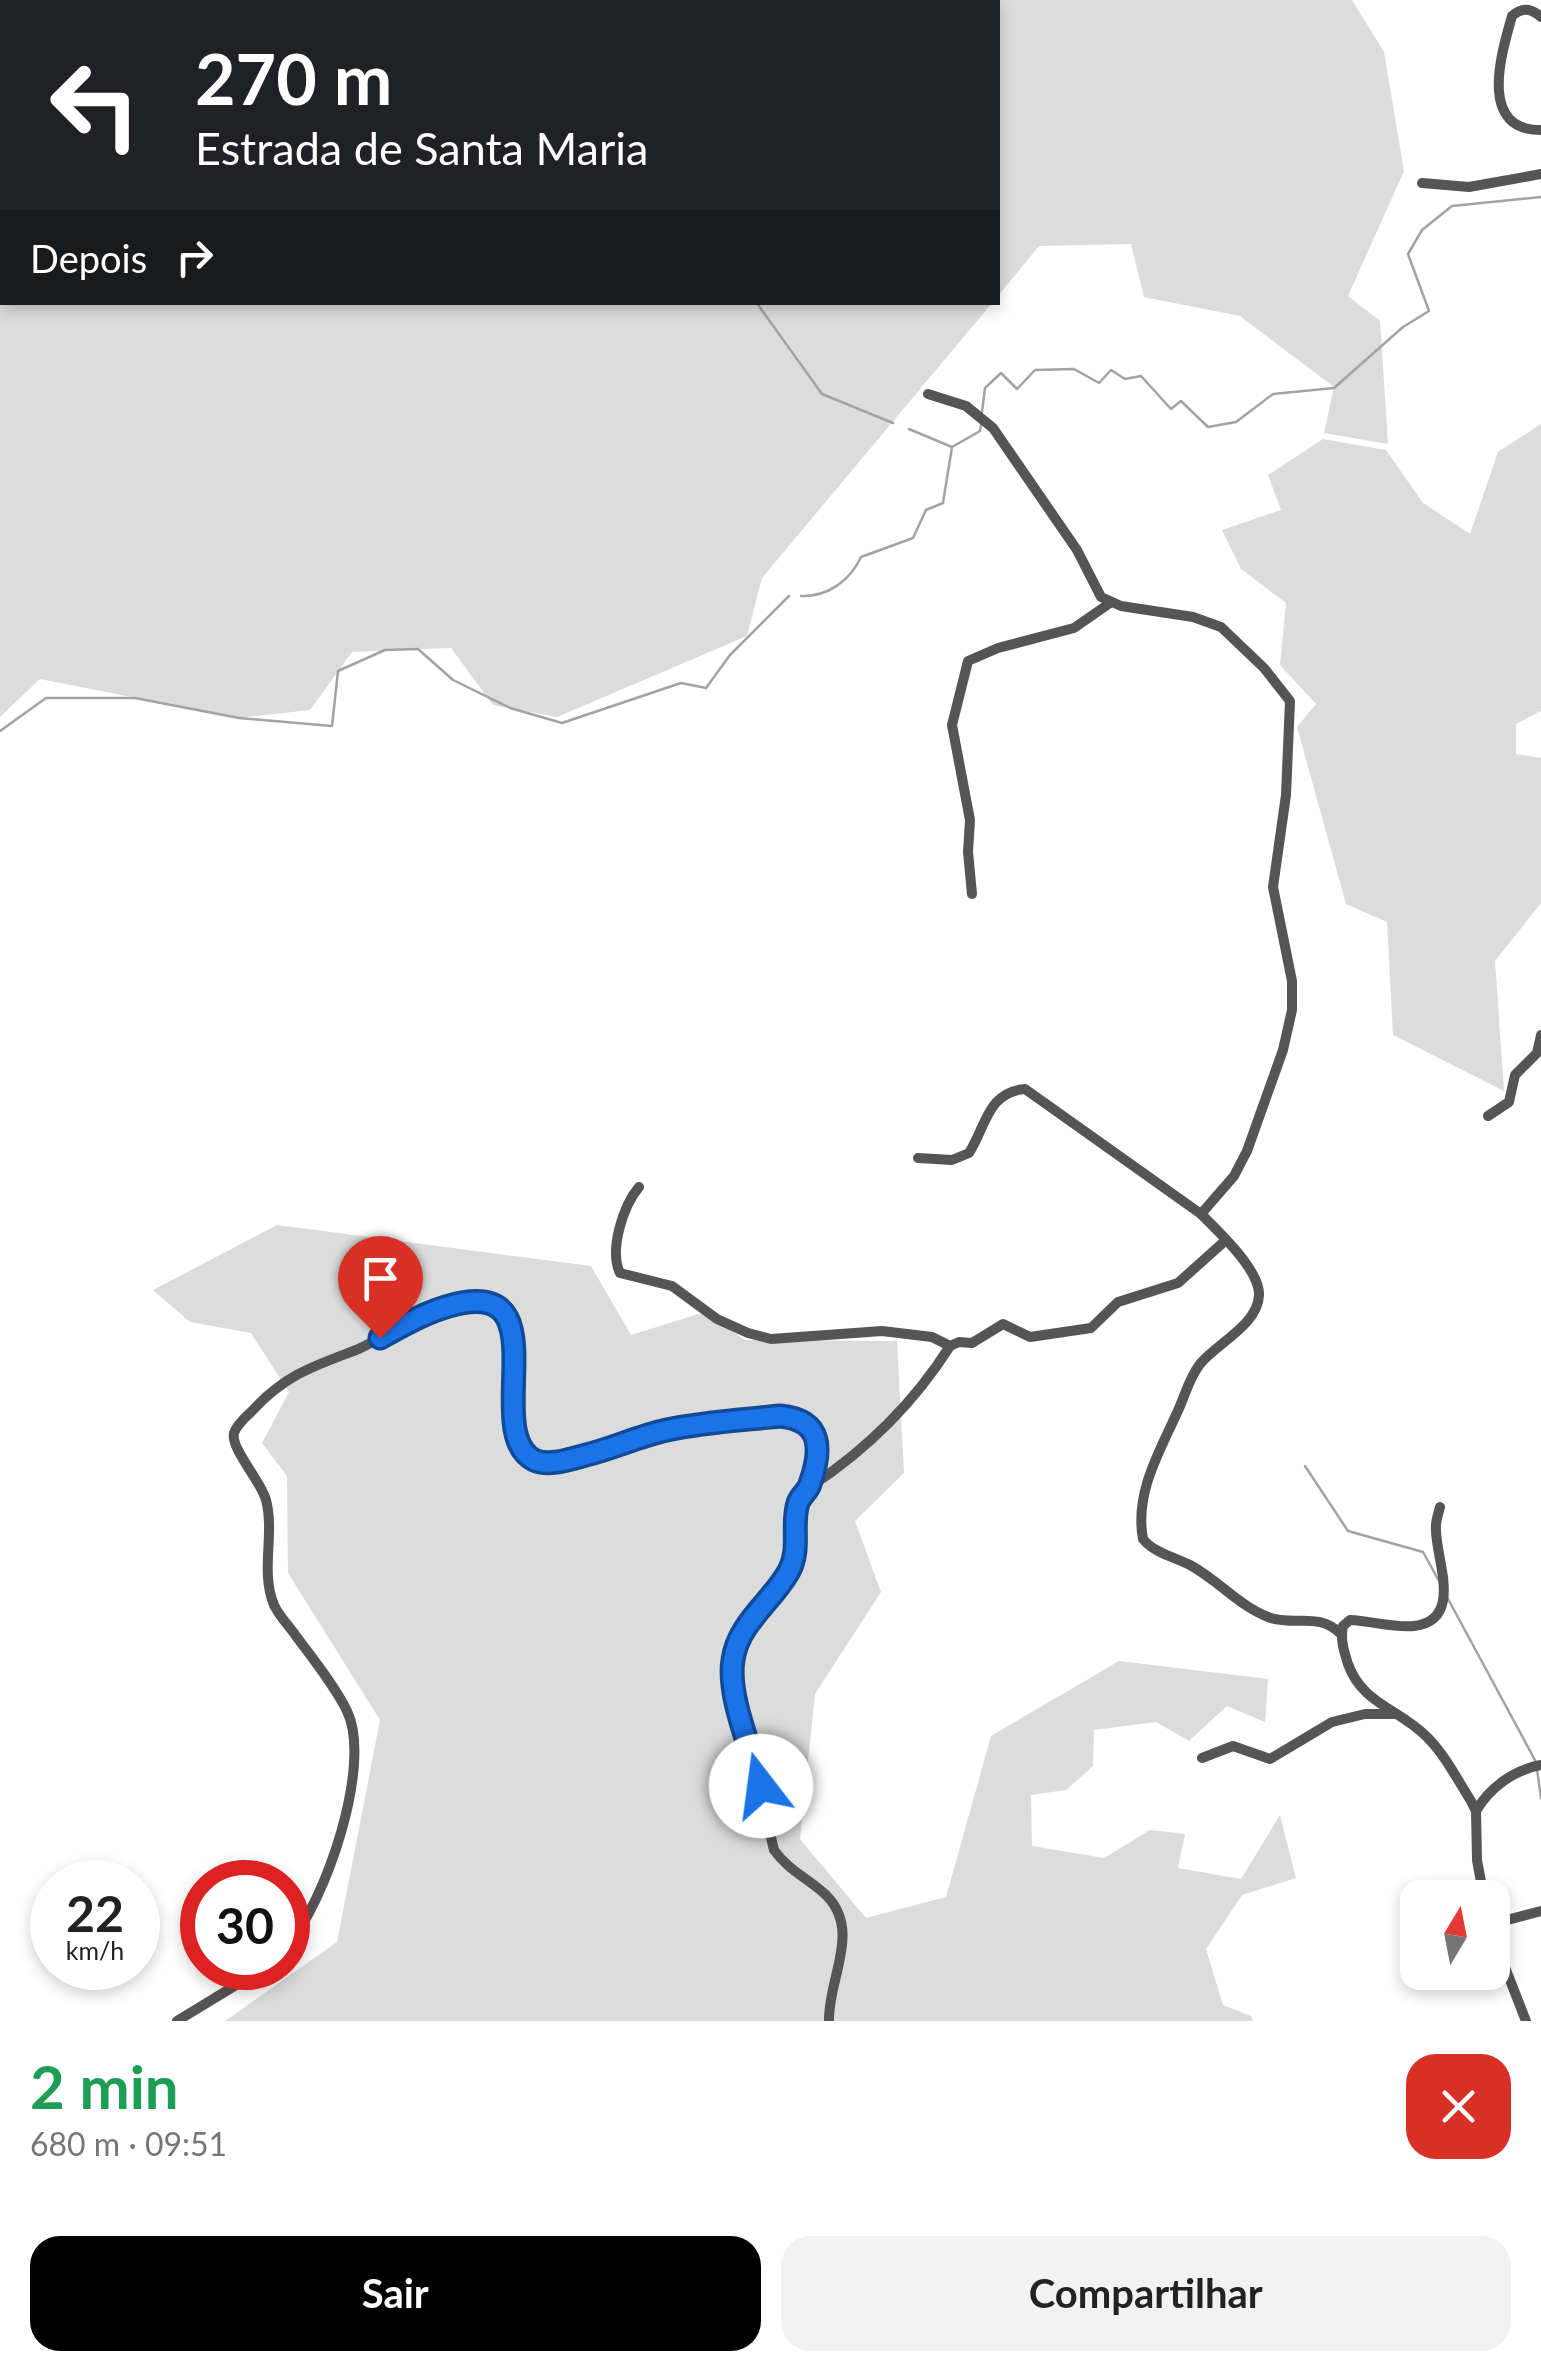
<!DOCTYPE html>
<html lang="pt">
<head>
<meta charset="utf-8">
<style>
	:root { --surface:#fff; --page:#f2f2f2; --text:#222; --muted:#767676; --accent:#000 }
	body { margin:0; font-family:Lato,sans-serif; background:var(--page); color:var(--text); height:100vh; display:flex; flex-direction:column; font-size:38px; white-space:nowrap }
	* { box-sizing:border-box; margin:0 }
	p { font-size:32px; color:var(--muted) }
	.icon { flex:none; width:55px; height:55px; fill:none; stroke:currentColor; stroke-width:2; stroke-linecap:round; stroke-linejoin:round }
	.map { position:relative; height:2021px; overflow:hidden }
	.sheet { display:flex; flex-direction:column; background:var(--surface); flex:1 }
	.sheet>* { flex:none }
	.guide { position:absolute; left:0px; top:0px; width:1000px; height:305px; box-shadow:0 5px 15px #0003; background:#202124; color:#fff; overflow:hidden }
	.needle { width:65px; rotate:10deg }
	.buttons { position:absolute; left:1400px; top:1880px; display:grid; gap:20px }
	.buttons a { display:grid; place-items:center; width:110px; height:110px; border-radius:20px; background:var(--surface); box-shadow:0 5px 15px #0003; font-size:50px }
	.speed { position:absolute; left:30px; top:1860px; display:flex; gap:20px; font-size:50px; font-weight:700; text-align:center }
	.speed>* { display:grid; place-content:center; width:130px; height:130px; border-radius:50%; background:var(--surface); box-shadow:0 5px 15px #0003; line-height:1 }
	.speed small { font-size:25px; font-weight:400 }
	.speed .limit { border:15px solid #d22; background:#fff; color:#111 }
	.pin { position:absolute; display:grid; place-items:center; width:85px; height:85px; color:#fff; margin:-102px -42px; border-radius:50% 50% 50% 0; rotate:-45deg; box-shadow:0 0 10px #0007 }
	.pin .icon { rotate:45deg }
	.me { position:absolute; width:110px; margin:-55px; rotate:345deg; stroke-linejoin:round; filter:drop-shadow(0 0 8px #0008) }
	.turn { display:flex; align-items:center; gap:35px; height:210px; padding:0 30px; font-size:45px }
	.turn .icon { width:130px; height:130px; stroke-width:2.5 }
	.turn b { display:block; font-size:70px; line-height:85px }
	.then { display:flex; align-items:center; height:95px; padding:0 30px; background:#0003; gap:20px; font-size:38px }
	.round { display:grid; place-items:center; flex:none; width:105px; height:105px; border-radius:30px; background:var(--page) }
	.headline { display:flex; align-items:center; justify-content:space-between; height:170px; padding:0 30px }
	h1 { font-size:60px; font-weight:700; line-height:75px; color:#1e9e55 }
	.primary-button { display:flex; gap:20px; margin-top:auto; padding:20px 30px }
	.primary-button a { flex:1; height:115px; border-radius:30px; background:var(--accent); color:#fff; font-size:40px; font-weight:700; line-height:115px; text-align:center }
	.primary-button a+a { background:var(--page); color:var(--text) }
	.map>svg:first-child { display:block }
	.green { fill:#dcdcdc }
	.lines { fill:none; stroke-linecap:round; stroke-linejoin:round }
	.stream { stroke:#a3a3a3; stroke-width:2.5 }
	.street { stroke:#555; stroke-width:10 }
	.route-casing { stroke:#114b97; stroke-width:25 }
	.route { stroke:#1a73e8; stroke-width:18 }
</style>
</head>
<body>
<div class="map">
<svg width="1541" height="2021" viewBox="0 0 1541 2021">
	<rect width="100%" height="100%" fill="#fff"/>
	<g class="green">
		<polygon points="0,0 1352,0 1384,52 1404,171 1348,296 1380,321 1388,444 1324,433 1334,387 1240,316 1144,297 1131,244 1039,246 998,296 998,2 2,2 2,302 992,303 762,578 747,636 557,717 493,705 451,648 352,652 310,710 239,718 40,679 0,717"/>
		<polygon points="1541,424 1541,711 1516,724 1516,754 1541,758 1541,903 1495,961 1504,1091 1393,1035 1387,922 1346,904 1297,727 1316,704 1280,665 1286,603 1241,569 1222,530 1281,510 1268,475 1323,439 1386,450 1423,503 1470,534 1498,452"/>
		<polygon points="277,1225 591,1266 631,1335 705,1312 745,1340 897,1341 904,1473 855,1521 881,1592 815,1694 800,1839 866,1918 946,1897 991,1736 1119,1661 1268,1679 1265,1722 1227,1706 1189,1741 1156,1722 1094,1730 1093,1766 1066,1790 1031,1795 1032,1846 1104,1858 1150,1830 1185,1834 1178,1868 1241,1879 1280,1815 1296,1878 1242,1895 1206,1949 1223,2005 1251,2016 1253,2021 225,2021 337,1942 380,1720 288,1573 287,1476 262,1443 289,1392 251,1333 190,1322 153,1290"/>
	</g>
	<g class="lines">
		<g class="stream">
			<polyline points="583,0 586,2"/>
			<polyline points="756,302 822,394 893,423"/>
			<polyline points="982,412 985,388 1001,373 1017,389 1035,370 1074,369 1099,383 1111,370 1125,379 1141,376 1171,409 1181,401 1208,427 1236,422 1273,394 1334,388 1403,327 1429,311 1408,254 1422,230 1452,206 1541,197"/>
			<polyline points="909,429 952,447"/>
			<path d="M801,596C827,597 850,581 861,557L913,538L926,510L943,503L952,447L980,431L981,425"/>
			<polyline points="0,731 46,698 135,698 239,718 332,726 338,671 385,650 418,649 453,680 510,708 562,723 681,683 706,688 730,655 789,596"/>
			<polyline points="1305,1466 1348,1531 1423,1552 1439,1581"/>
			<polyline points="1447,1597 1536,1762"/>
			<polyline points="1537,1769 1541,1798"/>
		</g>
		<g class="street">
			<polyline points="371,2 372,0"/>
			<path d="M1541,17C1531,8 1522,7 1512,16C1502,52 1477,130 1541,130"/>
			<polyline points="0,159 2,159"/>
			<polyline points="1422,183 1469,187 1541,174"/>
			<polyline points="928,394 966,406 993,428 1077,550 1101,597 1121,606 1193,617 1221,627 1264,668 1290,701 1286,795 1273,887 1292,981 1292,1010 1283,1050 1247,1151 1234,1176 1201,1214"/>
			<polyline points="972,894 968,852 970,820 952,725 968,661 998,648 1074,628 1110,603"/>
			<polyline points="1488,1116 1509,1102 1515,1075 1537,1053 1541,1035"/>
			<path d="M918,1158L952,1160L969,1153C986,1127 987,1092 1025,1089L1201,1214C1218,1231 1260,1270 1259,1295C1258,1325 1217,1343 1200,1364C1190,1377 1186,1392 1180,1406C1162,1448 1134,1491 1143,1539C1154,1553 1174,1557 1190,1565C1218,1580 1239,1606 1268,1617C1295,1627 1318,1611 1341,1634"/>
			<path d="M639,1187C623,1206 609,1250 620,1273L672,1286L717,1319L748,1333L771,1339L882,1331L932,1337L950,1346"/>
			<polyline points="950,1346 959,1342 972,1343 1003,1324 1030,1337 1091,1328 1118,1302 1178,1283 1226,1240"/>
			<path d="M810,1487C866,1450 914,1403 950,1346"/>
			<path d="M1440,1507C1438,1515 1435,1522 1436,1530C1436,1560 1464,1620 1414,1626C1394,1628 1371,1621 1350,1620L1343,1626C1340,1640 1344,1651 1348,1664C1362,1704 1400,1709 1427,1737C1445,1755 1457,1779 1471,1801L1476,1811L1477,1860L1484,1898"/>
			<polyline points="1202,1758 1233,1746 1270,1759 1332,1722 1365,1714 1394,1714"/>
			<path d="M1476,1811C1490,1787 1514,1770 1541,1765"/>
			<polyline points="1492,1924 1541,1911"/>
			<polyline points="1492,1934 1526,2021"/>
			<path d="M288,1945C325,1902 373,1765 347,1711C334,1685 313,1659 296,1636C289,1626 279,1616 274,1605C260,1571 275,1534 266,1500C261,1481 230,1448 234,1433C237,1424 246,1417 253,1410C285,1375 314,1366 356,1350C398,1332 494,1258 515,1339L514,1428L520,1446L538,1462L547,1463L588,1454L669,1429L781,1416C822,1420 823,1450 810,1484C807,1491 801,1496 798,1503C791,1526 801,1550 789,1571C769,1607 737,1627 731,1669L774,1850C788,1870 809,1879 826,1895C862,1931 828,1978 829,2021"/>
			<polyline points="177,2021 264,1968"/>
		</g>
	</g>
	<g class="lines">
		<defs>
			<path id="route" d="M380,1338C402,1326 424,1313 449,1306C564,1273 479,1431 534,1460C549,1467 571,1459 586,1455C614,1448 639,1436 667,1430C704,1422 743,1420 780,1416C823,1420 822,1450 810,1484C808,1491 801,1495 798,1503C791,1525 801,1549 789,1571C772,1602 738,1623 733,1660C727,1696 752,1751 761,1786"/>
		</defs>
		<use href="#route" class="route-casing"/>
		<use href="#route" class="route"/>
	</g>
</svg>
<div class="buttons">
<a><svg class="needle" viewBox="-14 -14 28 28"><path d="M0-13l5 13h-10z" fill="#e53935"/><path d="M0 13l5-13h-10z" fill="#767676"/></svg></a>
</div>
<div class="speed"><div>22<small>km/h</small></div><div class="limit">30</div></div>
<div class="pin" style="left:380px;top:1338px;background:#d93025"><svg class="icon" aria-label="arrive" viewBox="0 0 24 24"><path d="M6 21V4h12l-3 4 3 4H6"/></svg></div>
<svg class="me" style="left:761px;top:1786px" viewBox="-20 -20 40 40"><circle r="19" fill="#fff"/><path d="M0-13L10 11 0 6-10 11z" fill="#1a73e8"/></svg>
<div class="guide">
<div class="turn"><svg class="icon" aria-label="left" viewBox="0 0 24 24"><path d="M17 20v-9H6M10 6l-5 5 5 5"/></svg><div><b>270 m</b>Estrada de Santa Maria</div></div>
<div class="then">Depois<svg class="icon" aria-label="right" viewBox="0 0 24 24"><path d="M7 20v-9h11M14 6l5 5-5 5"/></svg></div>
</div>
</div>
<section class="sheet">
<div class="headline"><div><h1>2 min</h1><p>680 m · 09:51</p></div><a class="round" style="background:#d93025;color:#fff"><svg class="icon" aria-label="close" viewBox="0 0 24 24"><path d="M6 6l12 12M18 6L6 18"/></svg></a></div>
<div class="primary-button"><a>Sair</a><a>Compartilhar</a></div>
</section>
</body>
</html>
